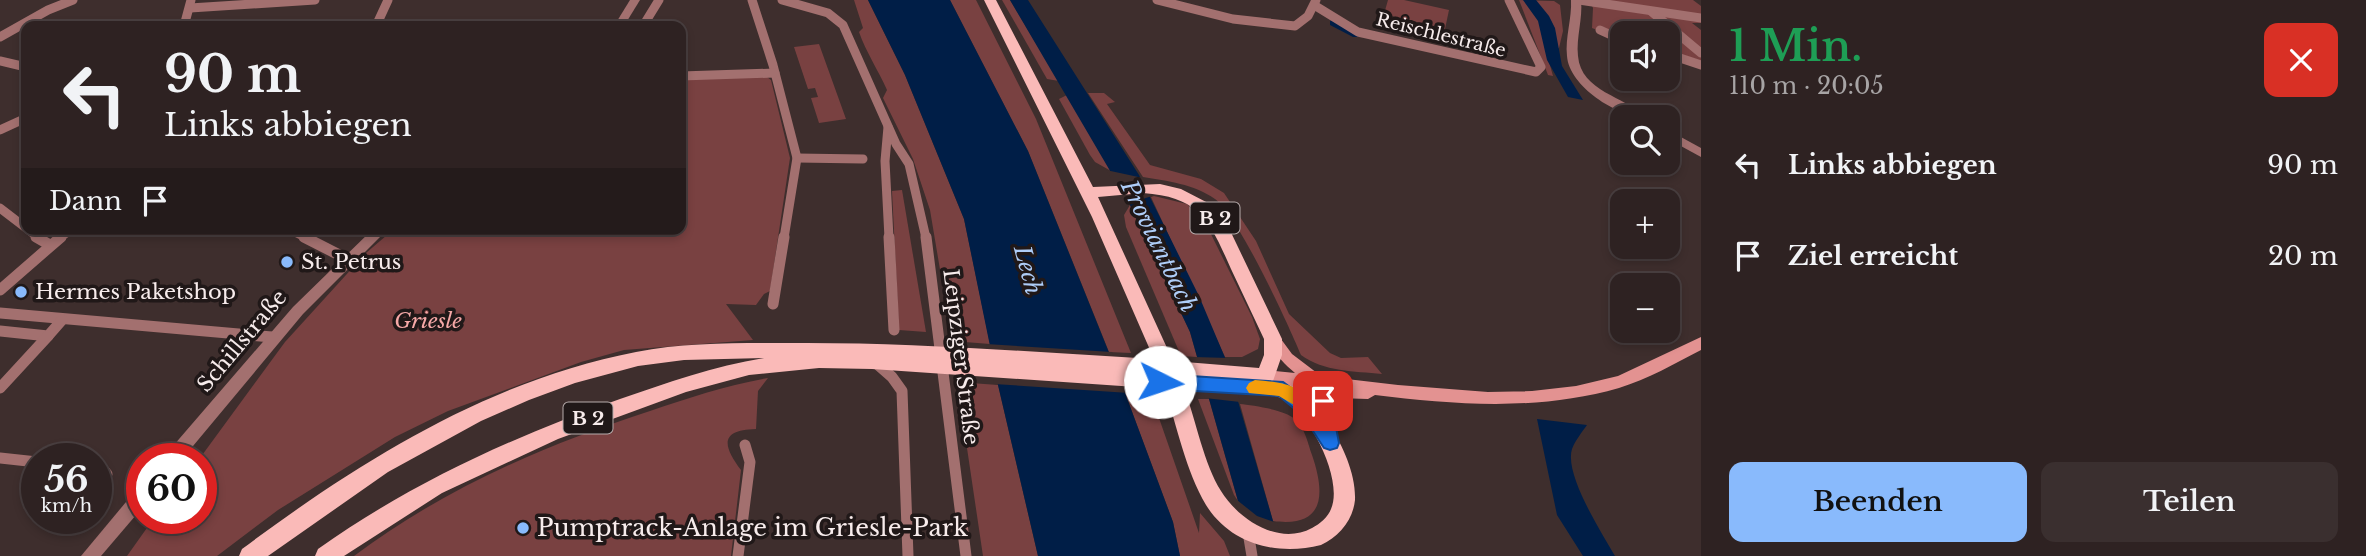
<!DOCTYPE html>
<html lang="de">
<head>
<meta charset="utf-8">
<style>
	:root { --surface:#2e2222; --page:#3a2f2f; --text:#f1f3f6; --muted:#a7a4a5; --line:#493f40; --accent:#89bafc }
	body { margin:0; font-family:"Libre Baskerville",serif; background:var(--page); color:var(--text); height:100vh; display:flex; flex-direction:column; font-size:26px; white-space:nowrap }
	* { box-sizing:border-box; margin:0 }
	p { font-size:23px; color:var(--muted) }
	.icon { flex:none; width:38px; height:38px; fill:none; stroke:currentColor; stroke-width:2; stroke-linecap:round; stroke-linejoin:round }
	.map { position:relative; flex:1; overflow:hidden }
	.sheet { display:flex; flex-direction:column; background:var(--surface); width:665px }
	.sheet>* { flex:none }
	.top-card { position:absolute; left:21px; top:21px; width:665px; height:214px; border-radius:14px; box-shadow:0 4px 10px #0003,0 0 0 2px var(--line); background:#2e2222; color:var(--text); overflow:hidden }
	.controls { position:absolute; left:1610px; top:21px; display:grid; gap:14px }
	.controls a { display:grid; place-items:center; width:70px; height:70px; border-radius:14px; background:var(--surface); box-shadow:0 4px 10px #0003,0 0 0 2px var(--line); font-size:35px }
	.speed { position:absolute; left:21px; top:443px; display:flex; gap:14px; font-size:35px; font-weight:700; text-align:center }
	.speed>* { display:grid; place-content:center; width:91px; height:91px; border-radius:50%; background:var(--surface); box-shadow:0 4px 10px #0003,0 0 0 2px var(--line); line-height:1 }
	.speed small { font-size:18px; font-weight:400 }
	.speed .limit { border:10px solid #d22; background:#fff; color:#111 }
	.pin { position:absolute; display:grid; place-items:center; width:60px; height:60px; color:#fff; margin:-30px; border-radius:14px; box-shadow:0 4px 10px #0006 }
	.me { position:absolute; width:77px; margin:-38px; rotate:94deg; stroke-linejoin:round; filter:drop-shadow(0 0 5px #0008) }
	.turn { display:flex; align-items:center; gap:24px; height:147px; padding:0 28px; font-size:32px }
	.turn .icon { width:91px; height:91px; stroke-width:2.5 }
	.turn b { display:block; font-size:49px; line-height:60px }
	.then { display:flex; align-items:center; height:66px; padding:0 28px; background:#0003; gap:14px; font-size:26px }
	.round { display:grid; place-items:center; flex:none; width:74px; height:74px; border-radius:14px; background:var(--page) }
	.summary { display:flex; align-items:center; justify-content:space-between; height:119px; padding:0 28px }
	h1 { font-size:42px; font-weight:600; line-height:52px; color:#1e9e55 }
	.cta { display:flex; gap:14px; margin-top:auto; padding:14px 28px }
	.cta a { flex:1; height:80px; border-radius:14px; background:var(--accent); color:#111; font-size:28px; font-weight:600; line-height:80px; text-align:center }
	.cta a+a { background:var(--page); color:var(--text) }
	ul { padding:0; list-style:none }
	li { display:flex; align-items:center; gap:21px; height:91px; padding:0 28px }
	li div { flex:1 }
	li b { display:block; font-size:26px }
	li em { font-style:normal }
	main { display:flex; flex:1; min-height:0 }
	.map>svg:first-child { display:block }
	.green { fill:#794141 }
	.water { fill:#001e47 }
	.pier { fill:#3e2e2d }
	.lines { fill:none; stroke-linecap:round; stroke-linejoin:round }
	.canal { fill:#001e47; fill-rule:evenodd }
	.minor-far1 { stroke:#a3706f; stroke-width:9 }
	.minor { stroke:#a3706f; stroke-width:11 }
	.tertiary { fill:#a3706f; fill-rule:evenodd }
	.secondary { fill:#e39291; fill-rule:evenodd }
	.primary { fill:#fabab8; fill-rule:evenodd }
	.route { fill:#1a73e8; stroke:#114b97; stroke-width:2 }
	.slow { fill:#f59e0b }
	.poi-dot { fill:#89bafc; stroke:#201818; stroke-width:2.5 }
	.labels { text-anchor:middle; stroke-width:7; stroke-linejoin:round; paint-order:stroke }
	.far-street-label { font-size:18px; fill:#f7ecec; stroke:#201818 }
	.shield { fill:#201818; stroke:#b6acac; stroke-width:2 }
	.shield-label { font-size:19px; font-weight:bold; fill:#f7ecec }
	.poi-label { font-size:21px; fill:#f7ecec; stroke:#201818; text-anchor:start }
	.park-label { font-size:21px; font-style:italic; fill:#f6a8a7; stroke:#201818 }
	.street-label { font-size:21px; fill:#f7ecec; stroke:#201818 }
	.water-label { font-size:23px; font-style:italic; fill:#aecdf8; stroke:#201818 }
	.near-poi-label { font-size:24px; fill:#f7ecec; stroke:#201818; text-anchor:start }
</style>
</head>
<body>
<main>
<div class="map">
<svg width="1701" height="556" viewBox="0 0 1701 556">
	<rect width="100%" height="100%" fill="#3e2e2d"/>
	<g class="green">
		<path d="M854,0H868L905,75L964,219L990,344L952,341L930,210L913,159L883,98L887,90C878,70 866,52 859,32L863,28Z"/>
		<polygon points="950,0 976,0 1036,119 1131,353 1109,352 1028,151"/>
		<polygon points="1002,0 1010,0 1059,81 1047,79"/>
		<polygon points="1388,0 1404,0 1449,10 1445,29 1384,14"/>
		<polygon points="1519,0 1554,1 1560,5 1563,31 1559,48 1546,51 1553,76 1548,75"/>
		<polygon points="1589,0 1693,0 1701,6 1701,23 1692,23 1701,30 1701,65 1668,54 1668,33 1622,33 1622,40 1592,28 1593,8"/>
		<polygon points="819,44 846,119 819,123 811,98 818,97 815,88 808,89 794,47"/>
		<polygon points="767,77 771,80 790,158 770,291 764,294 756,305 726,304 753,340 624,350 581,362 448,411 395,437 278,510 217,556 127,556 154,518 201,518 200,458 285,342 366,253 394,229 681,229 681,78"/>
		<path d="M1088,93H1104L1115,102L1107,104L1150,165L1201,179L1224,193L1256,241L1289,314L1330,353L1341,358L1368,357L1382,374C1354,371 1324,372 1301,355C1288,324 1239,217 1215,199C1194,184 1167,181 1143,177Z"/>
		<polygon points="1067,95 1111,171 1095,162 1090,155 1059,99"/>
		<polygon points="902,190 926,332 899,330 892,191"/>
		<polygon points="1154,196 1187,204 1205,222 1252,317 1260,339 1258,349 1242,357 1225,357 1151,197"/>
		<polygon points="1130,205 1190,332 1197,357 1181,356 1126,227 1124,215"/>
		<path d="M768,378L758,391L756,429C719,430 723,446 741,470L731,556H354C443,489 545,445 650,411C688,398 728,385 768,378Z"/>
		<polygon points="957,382 998,385 1038,556 983,556 963,421 966,420 964,407 961,407"/>
		<polygon points="1125,393 1151,395 1199,533 1200,513 1224,541 1230,556 1180,556 1173,522"/>
		<polygon points="1198,399 1209,399 1238,501 1234,495"/>
		<path d="M1240,404C1252,405 1283,410 1292,417C1305,426 1307,441 1312,455C1325,493 1326,528 1273,521Z"/>
	</g>
	<g class="water">
		<polygon points="868,0 950,0 1028,151 1124,390 1173,522 1180,556 1038,556 998,385 964,219 905,75"/>
		<polygon points="1010,0 1028,0 1139,175 1199,296 1226,360 1273,521 1286,556 1260,556 1238,501 1190,332 1130,205"/>
		<polygon points="1523,0 1536,0 1549,16 1555,28 1562,66 1583,100 1568,97 1547,60 1538,21"/>
		<path d="M1537,419L1587,425C1582,432 1575,441 1572,449C1564,475 1602,533 1615,556H1583L1557,515Z"/>
	</g>
	<g class="pier">
		<polygon points="1106,170 1143,178 1152,196 1127,204"/>
		<polygon points="986,344 1112,352 1129,393 994,384"/>
		<polygon points="1193,357 1229,358 1240,402 1205,398"/>
		<polygon points="1237,500 1257,516 1277,523 1288,556 1256,556 1235,502"/>
	</g>
	<g class="lines">
		<polygon class="canal" points="1333,20 1359,33 1361,35 1359,37 1353,37 1330,25 1330,21"/>
		<g class="minor-far1">
			<polyline points="752,0 773,65 797,158 784,238"/>
			<polyline points="782,0 828,13 843,25 896,144 909,164 926,238"/>
			<polyline points="1157,0 1233,19 1295,26 1308,16 1316,0"/>
			<polyline points="1579,0 1701,18"/>
			<polyline points="1314,5 1358,32 1536,72 1541,67 1509,0"/>
			<polyline points="190,8 315,0"/>
			<polyline points="1652,12 1701,53"/>
			<polyline points="184,26 191,0"/>
			<polyline points="376,26 388,0"/>
			<polyline points="643,26 659,0"/>
			<polyline points="1600,30 1622,40"/>
			<polyline points="0,37 48,10 73,0"/>
			<polyline points="1668,54 1701,65"/>
			<polyline points="0,61 26,67"/>
			<polyline points="681,76 775,73"/>
			<polyline points="888,127 885,161 889,238"/>
			<polyline points="0,130 26,118"/>
			<polyline points="797,158 863,159"/>
			<polyline points="0,208 39,238"/>
			<polyline points="289,229 307,238"/>
			<polyline points="59,238 72,229"/>
		</g>
		<g class="minor">
			<polyline points="36,237 50,245"/>
			<polyline points="304,237 347,259"/>
			<polyline points="889,237 894,330"/>
			<polyline points="926,237 966,556"/>
			<polyline points="0,290 61,237"/>
			<polyline points="773,304 784,237"/>
			<polyline points="0,313 272,337"/>
			<polyline points="0,331 48,336 62,320"/>
			<polyline points="876,363 892,377 902,391 908,556"/>
			<polyline points="0,388 48,336"/>
			<polyline points="0,458 37,462"/>
			<polyline points="96,467 102,468 107,474"/>
			<polyline points="1248,532 1252,556"/>
			<polyline points="738,556 750,462 745,445"/>
		</g>
		<g class="tertiary">
			<polygon points="630,0 640,0 624,26 614,26"/>
			<path d="M1571,0H1581C1583,19 1576,37 1578,56C1581,92 1625,96 1645,117C1617,117 1569,86 1567,56C1565,37 1572,19 1571,0Z"/>
			<polygon points="1668,130 1701,148 1701,157 1668,139"/>
			<polygon points="373,229 388,229 303,314 183,458 165,458 167,453 293,307"/>
			<polygon points="142,488 142,508 101,556 81,556 136,490"/>
		</g>
		<path class="secondary" d="M1273,333L1278,335L1292,354L1321,376L1398,385L1488,392L1532,391L1576,386L1618,376L1701,337V350C1674,364 1648,379 1619,388C1539,411 1456,405 1375,395L1368,399L1337,398L1331,403L1337,438L1335,443L1329,445L1323,443L1321,438L1315,401L1317,397L1277,393L1275,389L1280,384L1261,380L1258,376L1261,372L1266,370L1295,373C1283,363 1274,353 1266,339L1268,335Z"/>
		<path class="primary" d="M984,0H996L1093,187L1160,184L1181,189L1210,204L1226,222L1282,339V355L1273,381C1300,384 1316,403 1330,425C1343,447 1356,474 1355,500C1353,520 1339,537 1321,545C1278,556 1231,545 1206,505C1186,471 1177,427 1165,389L872,369L819,368L749,375L686,392L558,439L442,493L344,556H315L318,549C411,483 512,437 620,399C667,383 714,366 764,358L684,360L638,366L575,383L529,400L481,421L388,472L268,556H239L242,549C360,461 490,380 636,352C686,342 739,343 789,343C911,342 1033,352 1154,359L1092,217ZM1143,193C1201,197 1210,222 1231,269C1242,292 1253,316 1264,339V355L1259,368L1173,361L1098,197ZM1185,391C1203,392 1268,392 1281,398C1309,411 1344,479 1331,509C1328,517 1320,524 1312,528C1279,546 1239,520 1221,491C1204,464 1196,421 1185,391Z"/>
	</g>
	<polygon class="route" points="1160,374 1283,382 1315,405 1317,396 1323,394 1330,396 1339,443 1337,448 1330,450 1324,448 1303,416 1279,396 1160,389 1153,386 1151,382 1153,377"/>
	<path class="slow" d="M1255,380C1274,382 1298,382 1308,401L1305,406L1299,408L1279,396L1249,393L1246,388L1249,383Z"/>
	<g class="poi-dot">
		<circle cx="287" cy="262" r="7"/>
		<circle cx="21" cy="292" r="7"/>
		<circle cx="523" cy="528" r="7"/>
	</g>
	<g class="labels">
		<g class="far-street-label">
			<text transform="translate(1441 35) rotate(14)" y="6">Reischlestraße</text>
		</g>
		<g class="shield">
			<rect x="1190.5" y="202.5" width="49" height="31" rx="5"/>
			<rect x="563.5" y="402.5" width="49" height="31" rx="5"/>
		</g>
		<g class="shield-label">
			<text x="1215" y="225">B 2</text>
			<text x="588" y="425">B 2</text>
		</g>
		<g class="poi-label">
			<text x="301" y="269">St. Petrus</text>
			<text x="35" y="299">Hermes Paketshop</text>
		</g>
		<g class="park-label">
			<text x="428" y="328">Griesle</text>
		</g>
		<g class="street-label">
			<text transform="translate(242 341) rotate(-50)" y="7">Schillstraße</text>
			<text transform="translate(961 357) rotate(83)" y="7">Leipziger Straße</text>
		</g>
		<g class="water-label">
			<text transform="translate(1159 246) rotate(64)" y="8">Proviantbach</text>
			<text transform="translate(1028 270) rotate(75)" y="8">Lech</text>
		</g>
		<g class="near-poi-label">
			<text x="537" y="536">Pumptrack-Anlage im Griesle-Park</text>
		</g>
	</g>
</svg>
<div class="controls">
<a><svg class="icon" aria-label="sound" viewBox="0 0 24 24"><path d="M4 9h4l5-4v14l-5-4H4zM17 9q2 3 0 6"/></svg></a>
<a><svg class="icon" aria-label="search" viewBox="0 0 24 24"><circle cx="10" cy="10" r="6"/><path d="M15 15l6 6"/></svg></a>
<a>+</a>
<a>−</a>
</div>
<div class="speed"><div>56<small>km/h</small></div><div class="limit">60</div></div>
<div class="pin" style="left:1323px;top:401px;background:#d93025"><svg class="icon" aria-label="arrive" viewBox="0 0 24 24"><path d="M6 21V4h12l-3 4 3 4H6"/></svg></div>
<svg class="me" style="left:1160px;top:382px" viewBox="-20 -20 40 40"><circle r="19" fill="#fff"/><path d="M0-13L10 11 0 6-10 11z" fill="#1a73e8"/></svg>
<div class="top-card">
<div class="turn"><svg class="icon" aria-label="left" viewBox="0 0 24 24"><path d="M17 20v-9H6M10 6l-5 5 5 5"/></svg><div><b>90 m</b>Links abbiegen</div></div>
<div class="then">Dann<svg class="icon" aria-label="arrive" viewBox="0 0 24 24"><path d="M6 21V4h12l-3 4 3 4H6"/></svg></div>
</div>
</div>
<section class="sheet">
<div class="summary"><div><h1>1 Min.</h1><p>110 m · 20:05</p></div><a class="round" style="background:#d93025;color:#fff"><svg class="icon" aria-label="close" viewBox="0 0 24 24"><path d="M6 6l12 12M18 6L6 18"/></svg></a></div>
<ul>
<li><svg class="icon" aria-label="left" viewBox="0 0 24 24"><path d="M17 20v-9H6M10 6l-5 5 5 5"/></svg><div><b>Links abbiegen</b></div><em>90 m</em></li>
<li><svg class="icon" aria-label="arrive" viewBox="0 0 24 24"><path d="M6 21V4h12l-3 4 3 4H6"/></svg><div><b>Ziel erreicht</b></div><em>20 m</em></li>
</ul>
<div class="cta"><a>Beenden</a><a>Teilen</a></div>
</section>
</main>
</body>
</html>
